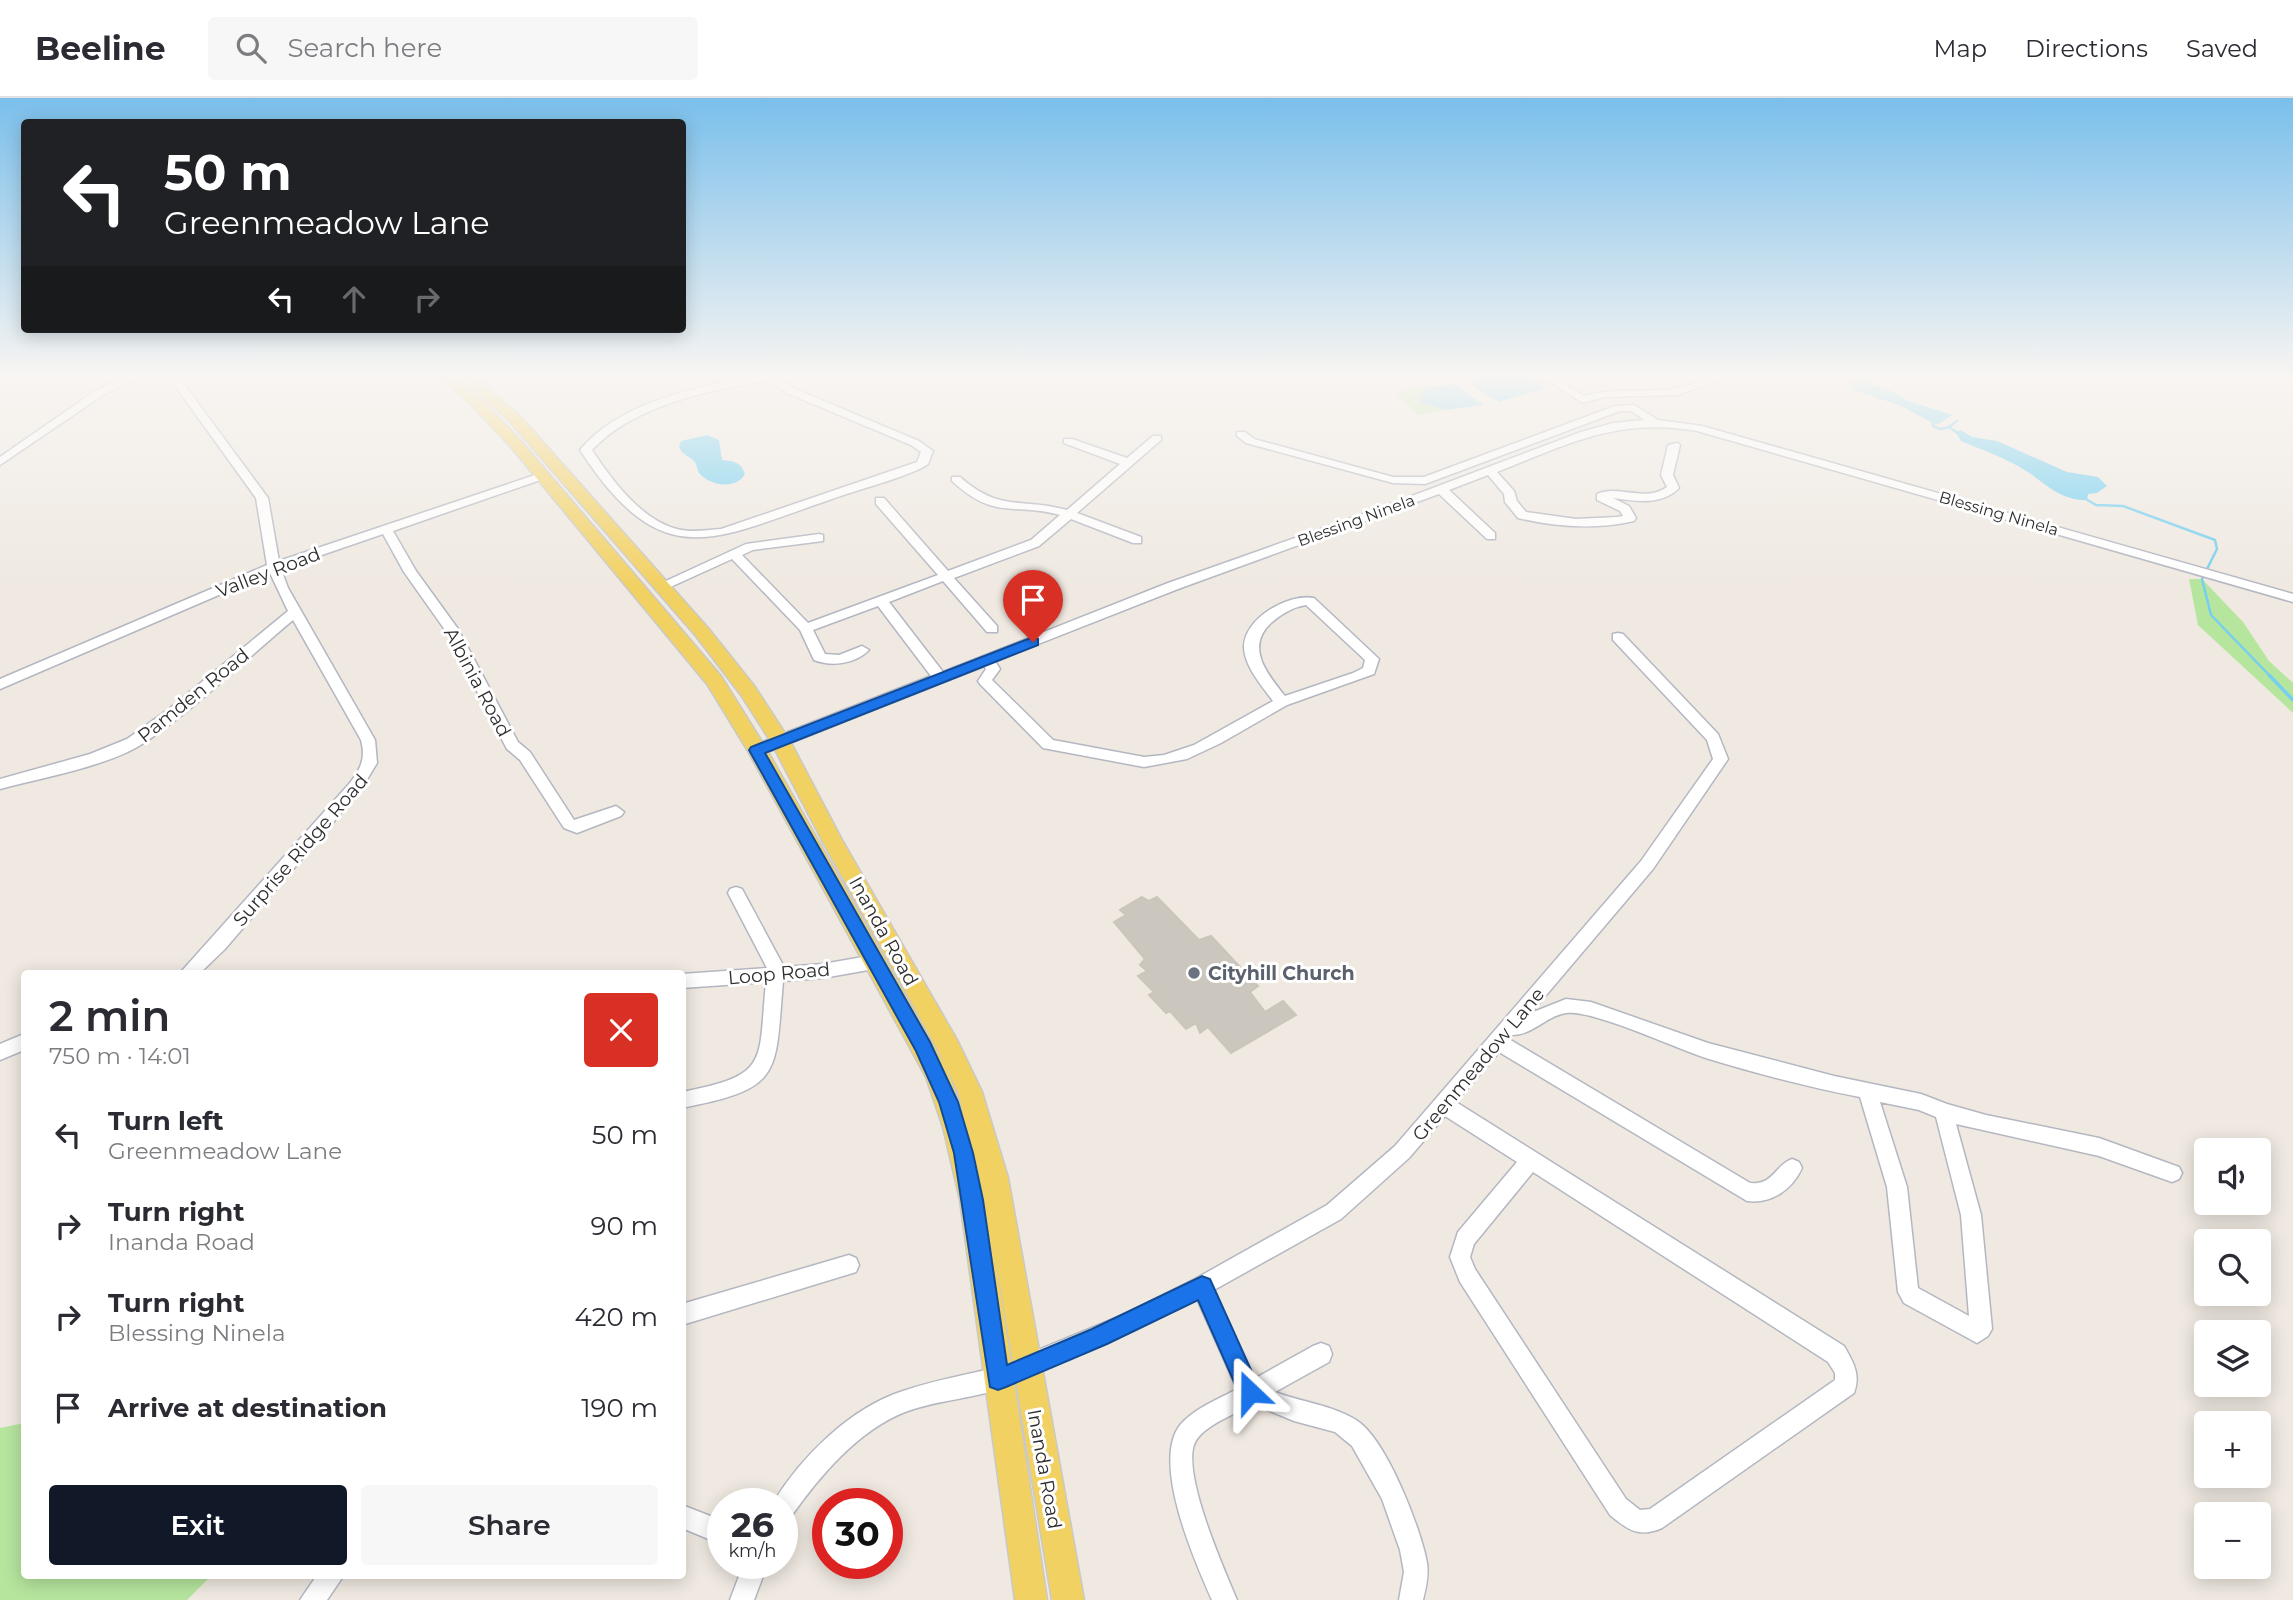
<!DOCTYPE html>
<html lang="en">
<head>
<meta charset="utf-8">
<style>
	:root { --surface:#fff; --page:#f7f7f7; --text:#2b2b33; --muted:#7c7c81; --line:#e1e1e2; --accent:#111827 }
	body { margin:0; font-family:Montserrat,sans-serif; background:var(--page); color:var(--text); height:100vh; display:flex; flex-direction:column; font-size:26px; white-space:nowrap }
	* { box-sizing:border-box; margin:0 }
	p { font-size:23px; color:var(--muted) }
	.icon { flex:none; width:38px; height:38px; fill:none; stroke:currentColor; stroke-width:2; stroke-linecap:round; stroke-linejoin:round }
	.map { position:relative; flex:1; overflow:hidden }
	.panel { position:absolute; left:21px; top:872px; width:665px; height:609px; display:flex; flex-direction:column; background:var(--surface); border-radius:7px; box-shadow:0 4px 18px #0003 }
	.panel>* { flex:none }
	.top-card { position:absolute; left:21px; top:21px; width:665px; height:214px; border-radius:7px; box-shadow:0 4px 18px #0003; background:#202124; color:#fff; overflow:hidden }
	.tools { position:absolute; left:2194px; top:1040px; display:grid; gap:14px }
	.tools a { display:grid; place-items:center; width:77px; height:77px; border-radius:7px; background:var(--surface); box-shadow:0 4px 18px #0003; font-size:35px }
	.speed { position:absolute; left:707px; top:1390px; display:flex; gap:14px; font-size:35px; font-weight:700; text-align:center }
	.speed>* { display:grid; place-content:center; width:91px; height:91px; border-radius:50%; background:var(--surface); box-shadow:0 4px 18px #0003; line-height:1 }
	.speed small { font-size:18px; font-weight:400 }
	.speed .limit { border:10px solid #d22; background:#fff; color:#111 }
	.pin { position:absolute; display:grid; place-items:center; width:60px; height:60px; color:#fff; margin:-72px -30px; border-radius:50% 50% 50% 0; rotate:-45deg; box-shadow:0 0 7px #0007 }
	.pin .icon { rotate:45deg }
	.me { position:absolute; width:77px; margin:-38px; rotate:337deg; stroke-linejoin:round; filter:drop-shadow(0 0 5px #0008) }
	.turn { display:flex; align-items:center; gap:24px; height:147px; padding:0 28px; font-size:32px }
	.turn .icon { width:91px; height:91px; stroke-width:2.5 }
	.turn b { display:block; font-size:49px; line-height:60px }
	.lanes { display:flex; align-items:center; height:66px; padding:0 28px; background:#0003; justify-content:center; gap:35px; direction:ltr }
	.lanes .off { opacity:.35 }
	.round { display:grid; place-items:center; flex:none; width:74px; height:74px; border-radius:7px; background:var(--page) }
	.overview { display:flex; align-items:center; justify-content:space-between; height:119px; padding:0 28px }
	h1 { font-size:42px; font-weight:600; line-height:52px }
	.button { display:flex; gap:14px; margin-top:auto; padding:14px 28px }
	.button a { flex:1; height:80px; border-radius:7px; background:var(--accent); color:#fff; font-size:28px; font-weight:600; line-height:80px; text-align:center }
	.button a+a { background:var(--page); color:var(--text) }
	ul { padding:0; list-style:none }
	li { display:flex; align-items:center; gap:21px; height:91px; padding:0 28px }
	li div { flex:1 }
	li b { display:block; font-size:26px }
	li em { font-style:normal }
	header { display:flex; align-items:center; gap:42px; box-sizing:border-box; height:98px; padding:0 35px; background:var(--surface); border-bottom:2px solid var(--line) }
	header strong { font-size:33px }
	nav { display:flex; gap:38px; margin-inline-start:auto; font-size:24px }
	.search { width:490px; height:63px; background:var(--page); display:flex; align-items:center; gap:18px; box-sizing:border-box; padding:0 24px; border-radius:7px; color:var(--muted); font-size:26px }
	.map>svg:first-child { display:block }
	.green { fill:#b6e59e }
	.water { fill:#75cff0 }
	.lines { fill:none; stroke-linecap:round; stroke-linejoin:round }
	.stream-far1 { stroke:#75cff0; stroke-width:2.5 }
	.stream { stroke:#75cff0; stroke-width:3.5 }
	.building { fill:#cbc7bf; stroke:#cbc5ba; stroke-width:2 }
	.minor-casing { stroke:#b4b7c1; stroke-width:3 }
	.major-casing { stroke:#c9c9c9; stroke-width:3 }
	.minor { fill:#fff; fill-rule:evenodd }
	.major { fill:#f2d163; fill-rule:evenodd }
	.route { fill:#1a73e8; stroke:#114b97; stroke-width:2 }
	.worship-dot { fill:#6b7280; stroke:#fff; stroke-width:2.5 }
	.labels { text-anchor:middle; stroke-width:6; stroke-linejoin:round; paint-order:stroke }
	.far-street-label { font-size:16px; fill:#2e2e2e; stroke:#fff }
	.street-label { font-size:19px; fill:#2e2e2e; stroke:#fff }
	.worship-label { font-size:19px; font-weight:bold; fill:#5b616d; stroke:#fff; text-anchor:start }
</style>
</head>
<body>
<header>
<strong>Beeline</strong>
<div class="search"><svg class="icon" aria-label="search" viewBox="0 0 24 24"><circle cx="10" cy="10" r="6"/><path d="M15 15l6 6"/></svg>Search here</div>
<nav><a>Map</a><a>Directions</a><a>Saved</a></nav>
</header>
<div class="map">
<svg width="2293" height="1502" viewBox="0 0 2293 1502">
	<rect width="100%" height="100%" fill="#efe9e1"/>
	<g class="green">
		<polygon points="1426,290 1420,304 1446,312 1418,317 1395,294"/>
		<polygon points="2189,481 2202,481 2243,524 2269,563 2293,585 2293,615 2198,527"/>
		<polygon points="24,1325 24,1477 212,1477 187,1502 0,1502 0,1330"/>
	</g>
	<g class="water">
		<polygon points="1485,278 1528,278 1545,290 1500,304 1474,289 1471,283"/>
		<polygon points="1861,282 1898,296 1906,302 1952,317 1938,326 1933,325 1901,308 1854,292 1850,284"/>
		<polygon points="1455,286 1483,307 1446,312 1420,304 1426,290"/>
		<path d="M1961,332L1972,339L1997,343L2067,374L2098,379L2107,388L2097,395L2088,396L2087,402C2058,403 2042,381 2018,368C2000,358 1980,351 1961,343L1956,334Z"/>
		<path d="M707,337L719,342L722,362C734,363 741,364 745,376C736,392 710,388 699,375C697,372 697,367 695,364C689,357 682,358 679,348L681,343Z"/>
	</g>
	<g class="lines">
		<g class="stream-far1">
			<polyline points="1535,283 1558,278"/>
			<polyline points="1933,323 1933,328 1940,331 1949,329"/>
			<polyline points="1957,323 1949,329 1959,336"/>
			<polyline points="2084,400 2096,407 2123,408 2215,442 2217,451 2202,481 2211,517 2271,579"/>
		</g>
		<polyline class="stream" points="2269,577 2293,602"/>
	</g>
	<polygon class="building" points="1142,799 1149,803 1157,799 1199,842 1211,838 1258,888 1250,894 1265,914 1283,903 1296,917 1231,955 1208,929 1200,935 1196,925 1186,931 1170,913 1166,915 1149,897 1154,894 1138,878 1147,873 1140,867 1145,861 1114,824 1126,817 1120,812"/>
	<g class="lines">
		<defs>
			<g id="minor">
				<polygon points="127,278 140,278 103,297 0,367 0,359 95,293"/>
				<path d="M168,278H178L268,400L279,463L538,376H546V380L393,433L416,473L458,531L518,644L530,654L574,722L616,708L624,714L621,718L577,735L564,730L520,662L507,651L445,532L404,474L383,436L281,471L288,490L375,642L377,665L360,693L225,851L200,875H180L349,686C361,671 366,660 361,642L293,522C245,562 191,615 139,648C103,669 41,680 0,691V681L90,656L127,641L169,611L288,513L270,475L0,591V581L267,467L256,400Z"/>
				<path d="M755,278H777L795,291L919,343L933,353L928,366C914,377 853,393 832,401C712,442 662,478 580,352C619,304 697,289 755,278ZM768,282L787,295L911,347L921,354L917,364L721,431C707,432 691,435 677,431C641,422 611,381 592,352C635,306 709,293 768,282Z"/>
				<path d="M1541,278H1553L1584,298C1615,289 1646,296 1677,290C1697,286 1714,277 1735,278L1676,297L1604,299L1583,305Z"/>
				<path d="M1634,307L1658,322L1702,328L2293,496V504L1697,333C1618,319 1568,346 1497,374L1514,393L1517,403L1526,414L1576,421L1617,419L1623,418L1620,413L1597,402V396C1619,386 1645,405 1667,389L1661,377L1668,347L1678,345L1680,347L1673,377L1679,390C1662,408 1635,403 1613,400L1629,408L1636,420L1634,423C1595,432 1556,429 1518,420L1505,404L1504,396L1488,377L1449,392L1495,435V441H1487L1439,396L1178,491L995,563L1000,571L992,582L1053,642L1144,659L1164,657L1194,647L1273,603C1262,588 1245,569 1244,550C1243,521 1288,495 1314,500L1379,561L1374,576L1287,607L1221,645L1187,661L1144,669L1043,650L980,586L978,583L986,571L984,568L762,656H752L750,652L752,648L931,578L878,508L813,532L825,556L839,557L862,548L869,552C855,566 832,569 814,562L800,532L732,461L666,491H656L655,488L746,446L819,436L823,437V443L753,452L742,457L808,525L938,477L876,406V400H884L948,473L1031,442L1060,417C1012,404 995,423 952,383V379H960C1001,415 1020,399 1067,412L1120,366L1064,345V341H1072L1127,360L1153,338H1161V342L1077,415L1141,439V445H1133L1071,421L1039,448L954,480L997,528V534H987L943,483L889,504L943,574L1168,485L1388,407L1581,334L1613,325L1644,322L1632,313H1620L1425,386L1393,385L1246,345L1237,338V334H1245L1254,341L1393,379H1424L1615,308ZM1306,507L1365,562L1363,570L1353,575L1285,598C1267,576 1245,549 1271,525C1281,516 1293,509 1306,507Z"/>
				<path d="M1618,535L1623,536L1718,636L1728,661L1653,771L1531,915L1566,901L1591,904L1708,945L1834,978L1921,996L1947,1006L1986,1017L2099,1040L2179,1069L2182,1075L2179,1081L2172,1084L2099,1058L1956,1026L1981,1117L1992,1231L1988,1238L1977,1245L1904,1205L1898,1194L1887,1089L1860,999C1809,989 1758,976 1709,961C1676,951 1596,912 1566,915C1546,918 1533,937 1512,937L1509,941L1750,1085C1774,1087 1774,1068 1792,1061L1799,1064L1802,1070C1792,1092 1771,1106 1747,1103L1499,954L1456,1004L1844,1248C1853,1264 1861,1276 1854,1295L1662,1430C1639,1440 1628,1432 1610,1417L1460,1184L1450,1159L1458,1134L1517,1064L1445,1018L1409,1060L1341,1121L1214,1192L1254,1281L1313,1248L1321,1245L1329,1248L1332,1256L1329,1264L1275,1294C1301,1304 1332,1307 1356,1322C1386,1340 1421,1431 1427,1465C1429,1477 1426,1490 1423,1502H1399L1404,1474L1400,1452L1382,1401L1352,1348L1335,1334L1294,1323L1253,1306C1236,1316 1209,1325 1197,1341C1177,1367 1225,1473 1237,1502H1212C1195,1464 1150,1362 1181,1326C1195,1310 1219,1301 1237,1291L1197,1201L1137,1231L1024,1280L1016,1277L1013,1269L1016,1261L1123,1217L1195,1181L1327,1107L1395,1048L1641,763L1713,661L1707,642L1613,542V536ZM1880,1004L1919,1012L1936,1019L1961,1117L1969,1218L1918,1190L1907,1089ZM1533,1074L1828,1264L1835,1275V1282L1650,1411L1640,1412L1626,1401L1475,1171L1470,1159L1474,1146Z"/>
				<path d="M736,789L742,791L784,869L823,866L874,857L880,859L883,864L880,869L874,871L823,880L783,883C775,978 783,990 682,1010V994C770,977 758,966 766,884L682,890V876L767,870L728,795L730,791Z"/>
				<polygon points="24,936 24,952 0,962 0,946"/>
				<polygon points="849,1157 856,1160 859,1167 856,1174 682,1227 682,1206"/>
				<path d="M1003,1268L1011,1271L1014,1279L1011,1287C977,1301 939,1301 905,1314C857,1333 819,1379 790,1420L782,1423V1405H773C801,1359 850,1310 903,1293C935,1282 970,1276 1003,1268Z"/>
				<polygon points="682,1407 723,1423 723,1447 682,1430"/>
				<polygon points="744,1465 768,1465 754,1502 730,1502"/>
				<polygon points="317,1477 344,1477 327,1502 300,1502"/>
			</g>
			<polygon id="major" points="436,278 452,278 479,299 520,342 721,578 767,652 946,969 964,1017 958,994 939,954 823,744 771,644 741,597 696,538 509,323 459,278 474,278 519,317 708,530 755,589 790,643 842,742 957,942 982,994 1008,1080 1084,1502 1052,1502 992,1138 1047,1502 1015,1502 960,1102 943,1029 926,979 748,653 707,586 510,348 469,305"/>
		</defs>
		<use href="#minor" class="minor-casing"/>
		<use href="#major" class="major-casing"/>
		<use href="#minor" class="minor"/>
		<use href="#major" class="major"/>
	</g>
	<linearGradient id="sky" x2="0" y2="1"><stop stop-color="#7abfeb"/><stop offset="0.57" stop-color="#f8f5f2"/><stop offset="1" stop-color="#f8f5f2" stop-opacity="0"/></linearGradient>
	<rect width="2293" height="488" fill="url(#sky)"/>
	<polygon class="route" points="1033,539 1038,541 1038,547 765,655 930,944 958,1004 973,1055 983,1102 1007,1267 1092,1231 1202,1178 1210,1181 1261,1294 1257,1302 1250,1305 1242,1302 1198,1202 1107,1246 1006,1289 998,1292 990,1289 954,1055 939,1004 916,953 749,652 751,649"/>
	<circle class="worship-dot" cx="1194" cy="875" r="7"/>
	<g class="labels">
		<g class="far-street-label">
			<text transform="translate(1999 415) rotate(16)" y="6">Blessing Ninela</text>
			<text transform="translate(1356 422) rotate(-20)" y="6">Blessing Ninela</text>
		</g>
		<g class="street-label">
			<text transform="translate(268 474) rotate(-21)" y="7">Valley Road</text>
			<text transform="translate(478 584) rotate(62)" y="7">Albinia Road</text>
			<text transform="translate(193 597) rotate(-39)" y="7">Pamden Road</text>
			<text transform="translate(300 752) rotate(-49)" y="7">Surprise Ridge Road</text>
			<text transform="translate(884 833) rotate(61)" y="7">Inanda Road</text>
			<text transform="translate(779 875) rotate(-5)" y="7">Loop Road</text>
			<text transform="translate(1478 966) rotate(-50)" y="7">Greenmeadow Lane</text>
			<text transform="translate(1045 1371) rotate(80)" y="7">Inanda Road</text>
		</g>
		<g class="worship-label">
			<text x="1208" y="882">Cityhill Church</text>
		</g>
	</g>
</svg>
<div class="tools">
<a><svg class="icon" aria-label="sound" viewBox="0 0 24 24"><path d="M4 9h4l5-4v14l-5-4H4zM17 9q2 3 0 6"/></svg></a>
<a><svg class="icon" aria-label="search" viewBox="0 0 24 24"><circle cx="10" cy="10" r="6"/><path d="M15 15l6 6"/></svg></a>
<a><svg class="icon" aria-label="layers" viewBox="0 0 24 24"><path d="M12 4l9 5-9 5-9-5zM3 14l9 5 9-5"/></svg></a>
<a>+</a>
<a>−</a>
</div>
<div class="speed"><div>26<small>km/h</small></div><div class="limit">30</div></div>
<div class="pin" style="left:1033px;top:544px;background:#d93025"><svg class="icon" aria-label="arrive" viewBox="0 0 24 24"><path d="M6 21V4h12l-3 4 3 4H6"/></svg></div>
<svg class="me" style="left:1250px;top:1294px" viewBox="-20 -20 40 40"><path d="M0-17L14 15 0 8-14 15z" fill="#1a73e8" stroke="#fff" stroke-width="4"/></svg>
<div class="top-card">
<div class="turn"><svg class="icon" aria-label="left" viewBox="0 0 24 24"><path d="M17 20v-9H6M10 6l-5 5 5 5"/></svg><div><b>50 m</b>Greenmeadow Lane</div></div>
<div class="lanes"><svg class="icon" aria-label="left" viewBox="0 0 24 24"><path d="M17 20v-9H6M10 6l-5 5 5 5"/></svg><svg class="icon off" aria-label="ahead" viewBox="0 0 24 24"><path d="M12 20V5M6 11l6-6 6 6"/></svg><svg class="icon off" aria-label="right" viewBox="0 0 24 24"><path d="M7 20v-9h11M14 6l5 5-5 5"/></svg></div>
</div>
<section class="panel">
<div class="overview"><div><h1>2 min</h1><p>750 m · 14:01</p></div><a class="round" style="background:#d93025;color:#fff"><svg class="icon" aria-label="close" viewBox="0 0 24 24"><path d="M6 6l12 12M18 6L6 18"/></svg></a></div>
<ul>
<li><svg class="icon" aria-label="left" viewBox="0 0 24 24"><path d="M17 20v-9H6M10 6l-5 5 5 5"/></svg><div><b>Turn left</b><p>Greenmeadow Lane</p></div><em>50 m</em></li>
<li><svg class="icon" aria-label="right" viewBox="0 0 24 24"><path d="M7 20v-9h11M14 6l5 5-5 5"/></svg><div><b>Turn right</b><p>Inanda Road</p></div><em>90 m</em></li>
<li><svg class="icon" aria-label="right" viewBox="0 0 24 24"><path d="M7 20v-9h11M14 6l5 5-5 5"/></svg><div><b>Turn right</b><p>Blessing Ninela</p></div><em>420 m</em></li>
<li><svg class="icon" aria-label="arrive" viewBox="0 0 24 24"><path d="M6 21V4h12l-3 4 3 4H6"/></svg><div><b>Arrive at destination</b></div><em>190 m</em></li>
</ul>
<div class="button"><a>Exit</a><a>Share</a></div>
</section>
</div>
</body>
</html>
